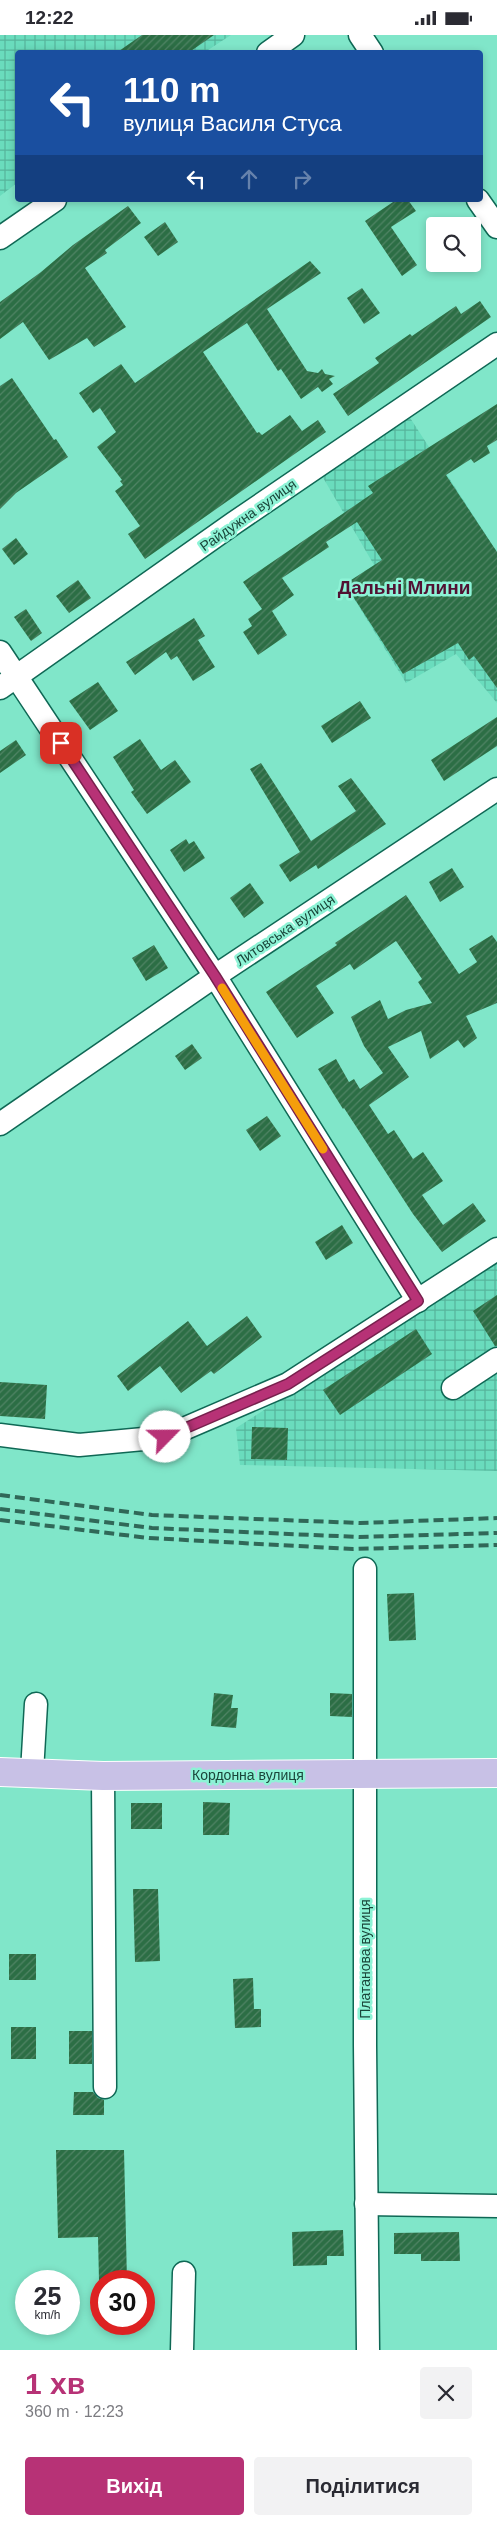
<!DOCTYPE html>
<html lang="uk">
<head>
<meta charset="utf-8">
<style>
	:root { --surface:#fff; --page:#f2f2f3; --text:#2b2b33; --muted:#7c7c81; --accent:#b73276 }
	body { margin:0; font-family:Arial,sans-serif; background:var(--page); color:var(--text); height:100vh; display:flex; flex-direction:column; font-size:19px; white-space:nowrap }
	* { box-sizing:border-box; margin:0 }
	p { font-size:16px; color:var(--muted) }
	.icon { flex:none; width:28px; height:28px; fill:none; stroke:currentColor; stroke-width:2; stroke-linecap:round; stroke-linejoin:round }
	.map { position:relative; height:2315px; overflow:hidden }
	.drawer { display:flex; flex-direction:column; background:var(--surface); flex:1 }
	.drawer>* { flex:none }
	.guide { position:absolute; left:15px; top:15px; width:468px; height:152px; border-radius:5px; box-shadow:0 2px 8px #0003; background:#1a4fa0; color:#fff; overflow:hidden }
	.tools { position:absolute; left:426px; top:182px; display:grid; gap:10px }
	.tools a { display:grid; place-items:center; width:55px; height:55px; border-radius:5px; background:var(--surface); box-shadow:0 2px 8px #0003; font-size:25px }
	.speed { position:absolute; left:15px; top:2235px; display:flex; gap:10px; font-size:25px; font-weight:700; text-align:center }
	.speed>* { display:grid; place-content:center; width:65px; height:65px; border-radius:50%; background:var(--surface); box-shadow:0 2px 8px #0003; line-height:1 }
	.speed small { font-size:12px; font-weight:400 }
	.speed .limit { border:8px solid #d22; background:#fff; color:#111 }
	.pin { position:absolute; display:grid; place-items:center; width:42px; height:42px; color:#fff; margin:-21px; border-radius:10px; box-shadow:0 2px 8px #0006 }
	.me { position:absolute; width:55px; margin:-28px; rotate:67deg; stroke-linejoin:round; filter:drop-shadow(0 0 4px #0008) }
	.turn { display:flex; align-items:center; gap:18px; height:105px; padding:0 25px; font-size:22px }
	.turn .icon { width:65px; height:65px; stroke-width:2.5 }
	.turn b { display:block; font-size:35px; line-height:42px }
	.lanes { display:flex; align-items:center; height:48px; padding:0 25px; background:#0003; justify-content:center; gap:25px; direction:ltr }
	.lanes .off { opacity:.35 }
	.round { display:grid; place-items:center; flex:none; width:52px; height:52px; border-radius:5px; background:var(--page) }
	.summary { display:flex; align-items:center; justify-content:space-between; height:85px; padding:0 25px }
	h1 { font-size:30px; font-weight:600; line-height:38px; color:var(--accent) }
	.button { display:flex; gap:10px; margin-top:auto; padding:10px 25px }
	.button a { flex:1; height:58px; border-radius:5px; background:var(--accent); color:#fff; font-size:20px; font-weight:600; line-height:58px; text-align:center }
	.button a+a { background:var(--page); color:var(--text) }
	.status { display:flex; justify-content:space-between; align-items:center; height:35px; padding:0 25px; background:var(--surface); direction:ltr }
	.status svg { height:14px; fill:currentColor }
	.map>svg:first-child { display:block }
	.industrial { fill:url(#industrial-grid) }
	.building { fill:url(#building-hatch) }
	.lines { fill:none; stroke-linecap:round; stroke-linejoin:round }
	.minor-casing { stroke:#0f6855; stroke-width:25 }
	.major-casing { stroke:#fff; stroke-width:30 }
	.minor { stroke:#fff; stroke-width:22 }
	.major { stroke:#c8c1e6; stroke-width:28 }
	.rail { stroke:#306858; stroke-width:4; stroke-dasharray:10 5; stroke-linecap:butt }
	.route-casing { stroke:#77204d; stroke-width:12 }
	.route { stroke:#b73276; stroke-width:9 }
	.slow { stroke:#f59e0b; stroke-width:9 }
	.labels { text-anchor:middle; stroke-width:5; stroke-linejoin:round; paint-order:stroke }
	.street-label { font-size:14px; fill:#1a463a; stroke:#8df3d6 }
	.district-label { font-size:19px; font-weight:bold; fill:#511132; stroke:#8df3d6 }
</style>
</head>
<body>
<div class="status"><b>12:22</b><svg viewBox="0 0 49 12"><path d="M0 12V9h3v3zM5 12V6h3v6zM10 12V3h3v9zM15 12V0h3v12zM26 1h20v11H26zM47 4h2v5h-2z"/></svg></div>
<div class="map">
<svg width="497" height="2315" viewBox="0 0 497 2315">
	<defs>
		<pattern id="industrial-grid" width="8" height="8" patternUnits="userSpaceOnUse" patternTransform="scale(1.25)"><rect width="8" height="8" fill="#6adcbd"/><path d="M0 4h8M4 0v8" fill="none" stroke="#56b49b"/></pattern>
		<pattern id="building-hatch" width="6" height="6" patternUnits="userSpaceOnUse" patternTransform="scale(1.25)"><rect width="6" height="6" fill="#2c6e45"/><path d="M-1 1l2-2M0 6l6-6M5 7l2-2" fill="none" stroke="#508465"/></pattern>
	</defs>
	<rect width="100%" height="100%" fill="#80e6c9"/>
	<g class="industrial">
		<polygon points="0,0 231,0 205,17 18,18 17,148 0,161"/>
		<polygon points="405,375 497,517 497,668 456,619 406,648 345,549 374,530 318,434"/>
		<polygon points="497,1225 497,1436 240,1430 236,1393"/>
	</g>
	<g class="building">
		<polygon points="142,0 214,0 188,18 116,18"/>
		<polygon points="396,165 408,165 416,176 391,192 417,230 402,241 365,186"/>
		<polygon points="128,171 141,188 105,215 107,218 85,233 126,292 94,312 87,303 49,325 23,287 0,304 0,267 41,237 73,210"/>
		<polygon points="165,187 178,207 158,221 144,202"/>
		<polygon points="310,226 321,238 267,274 307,336 318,338 322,334 325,339 335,341 329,344 333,349 322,357 318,352 301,364 281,334 278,336 247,288 203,317 257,398 259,397 262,400 290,380 302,396 318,385 326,397 145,524 128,499 140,491 115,456 123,450 120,446 122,445 97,412 116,397 100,373 93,378 79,358 121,329 135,348"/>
		<polygon points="362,253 380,278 364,289 347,263"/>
		<polygon points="480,266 491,282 348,381 333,359 379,328 375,323 410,299 412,301 456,271 461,279"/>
		<polygon points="12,343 54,405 56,404 68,422 16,458 0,474 0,351"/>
		<polygon points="497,369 497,405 487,411 490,418 474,428 471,424 446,440 497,517 497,653 474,621 469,625 458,608 403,639 345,549 382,525 357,487 326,507 329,512 282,543 294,560 272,576 287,600 258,620 243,597 252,591 248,584 262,574 243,547 373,458 368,451"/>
		<polygon points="16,503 28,519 14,530 2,514"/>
		<polygon points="78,545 91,563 69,578 56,561"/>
		<polygon points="26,574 42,598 31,606 14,582"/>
		<polygon points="194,583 205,601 198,605 215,632 193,646 177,621 171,625 166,617 135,640 126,627"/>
		<polygon points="98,647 118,676 90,695 69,666"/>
		<polygon points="360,666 371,683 332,708 321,691"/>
		<polygon points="497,682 497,711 444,746 431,725"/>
		<polygon points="140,704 161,735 175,725 191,747 147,779 131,757 134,755 113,722"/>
		<polygon points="16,705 26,720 0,738 0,716"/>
		<polygon points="261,728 311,806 356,776 338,751 351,743 386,789 318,834 316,830 290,847 279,830 300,817 250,734"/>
		<polygon points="186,804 189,809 194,806 205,823 184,837 170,815"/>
		<polygon points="452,833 464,852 440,867 429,847"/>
		<polygon points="250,848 264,868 244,883 230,863"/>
		<polygon points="406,860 459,939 477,927 469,914 492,900 497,907 497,968 466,981 477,1003 464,1013 458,1005 430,1024 421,996 388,1012 409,1042 369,1070 388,1099 394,1095 413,1124 423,1117 443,1146 422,1160 443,1190 473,1168 486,1186 442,1217 413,1179 344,1073 343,1074 318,1034 336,1024 349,1047 354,1044 360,1054 383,1038 364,1011 351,982 380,965 388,984 406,975 432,968 418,947 422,944 396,906 354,935 350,929 316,951 334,978 297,1003 266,957 337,910 335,908"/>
		<polygon points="154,910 168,933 146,946 132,923"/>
		<polygon points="192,1009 202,1023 185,1035 175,1021"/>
		<polygon points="267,1081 281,1101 260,1116 246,1095"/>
		<polygon points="342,1190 353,1208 326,1225 315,1207"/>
		<polygon points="497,1260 497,1311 495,1311 473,1276"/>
		<polygon points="247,1281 262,1302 214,1339 211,1336 181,1358 160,1331 128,1356 117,1341 188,1286 207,1311"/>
		<polygon points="416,1294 432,1319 340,1380 323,1355"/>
		<polygon points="0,1347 47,1350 45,1384 0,1381"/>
		<polygon points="252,1392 288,1393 287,1425 251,1424"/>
		<polygon points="414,1558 416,1605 389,1606 387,1559"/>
		<polygon points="214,1658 233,1660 231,1673 238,1673 236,1693 211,1691"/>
		<polygon points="330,1658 352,1659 352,1682 330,1681"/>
		<polygon points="203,1767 230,1768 229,1800 203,1800"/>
		<rect x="131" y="1768" width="31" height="26"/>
		<polygon points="133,1854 158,1854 160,1926 135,1927"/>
		<rect x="9" y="1919" width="27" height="26"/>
		<polygon points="253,1943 254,1974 261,1974 261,1992 235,1993 233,1944"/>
		<rect x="11" y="1992" width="25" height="32"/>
		<rect x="69" y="1996" width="23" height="33"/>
		<polygon points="74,2057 93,2057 98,2063 104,2065 104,2080 73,2080"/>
		<polygon points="56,2115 124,2115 127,2246 99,2246 98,2202 58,2203"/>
		<polygon points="343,2195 344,2221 327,2221 327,2230 293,2231 292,2197"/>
		<polygon points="459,2197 460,2226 421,2226 421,2219 394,2219 394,2198"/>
	</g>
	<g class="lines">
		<defs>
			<g id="minor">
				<polyline points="360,0 372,18"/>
				<polyline points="268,18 293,0"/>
				<polyline points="478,165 497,192"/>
				<polyline points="0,203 55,165"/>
				<polyline points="0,617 215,941 418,1266"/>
				<polyline points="0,653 234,488 497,309"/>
				<polyline points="0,1089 215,941 497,754"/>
				<polyline points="453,1353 497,1324"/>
				<polyline points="0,1400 79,1410 165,1402 288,1349 497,1214"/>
				<polyline points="365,1534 365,2010 368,2315"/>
				<polyline points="32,1737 36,1669"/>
				<polyline points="103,1741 105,2052"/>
				<polyline points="366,2169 497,2171"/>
				<polyline points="182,2315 184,2238"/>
			</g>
			<polyline id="major" points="0,1737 103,1741 497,1738"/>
		</defs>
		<use href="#minor" class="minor-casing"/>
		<use href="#major" class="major-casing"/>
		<use href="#minor" class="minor"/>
		<use href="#major" class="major"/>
		<g class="rail">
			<polyline points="0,1460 152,1480 360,1488 497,1483"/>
			<polyline points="0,1474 152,1493 359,1502 497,1498"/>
			<polyline points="0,1485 149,1503 353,1514 497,1510"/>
		</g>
	</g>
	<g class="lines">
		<defs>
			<polyline id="route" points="61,708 215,941 418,1266 288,1349 165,1402"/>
		</defs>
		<use href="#route" class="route-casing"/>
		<use href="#route" class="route"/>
		<polyline class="slow" points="222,953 323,1114"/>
	</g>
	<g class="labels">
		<g class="street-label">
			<text transform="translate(248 480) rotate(-35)" y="5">Райдужна вулиця</text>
			<text transform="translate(285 895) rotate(-34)" y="5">Литовська вулиця</text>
			<text x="248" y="1745">Кордонна вулиця</text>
			<text transform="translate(365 1924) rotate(-90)" y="5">Платанова вулиця</text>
		</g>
		<g class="district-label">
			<text x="404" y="559">Дальні Млини</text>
		</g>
	</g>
</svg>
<div class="tools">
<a><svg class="icon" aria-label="search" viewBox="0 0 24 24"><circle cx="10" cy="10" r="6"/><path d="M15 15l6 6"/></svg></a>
</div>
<div class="speed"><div>25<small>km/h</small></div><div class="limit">30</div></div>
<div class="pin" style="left:61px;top:708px;background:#d93025"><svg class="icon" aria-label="arrive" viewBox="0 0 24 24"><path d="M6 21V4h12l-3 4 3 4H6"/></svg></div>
<svg class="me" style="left:165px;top:1402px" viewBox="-20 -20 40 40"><circle r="19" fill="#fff"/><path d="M0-13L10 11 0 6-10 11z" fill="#b73276"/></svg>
<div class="guide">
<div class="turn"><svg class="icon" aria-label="left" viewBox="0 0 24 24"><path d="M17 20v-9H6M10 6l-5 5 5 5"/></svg><div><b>110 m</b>вулиця Василя Стуса</div></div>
<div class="lanes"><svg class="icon" aria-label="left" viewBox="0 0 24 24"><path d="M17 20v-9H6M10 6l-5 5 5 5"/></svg><svg class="icon off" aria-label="ahead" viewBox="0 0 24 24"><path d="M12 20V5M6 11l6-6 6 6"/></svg><svg class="icon off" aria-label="right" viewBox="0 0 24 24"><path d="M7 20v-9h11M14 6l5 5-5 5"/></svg></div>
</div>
</div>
<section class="drawer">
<div class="summary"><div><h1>1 хв</h1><p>360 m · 12:23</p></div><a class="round"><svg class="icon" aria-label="close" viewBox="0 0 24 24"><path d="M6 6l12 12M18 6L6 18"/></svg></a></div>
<div class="button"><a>Вихід</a><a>Поділитися</a></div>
</section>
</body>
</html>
